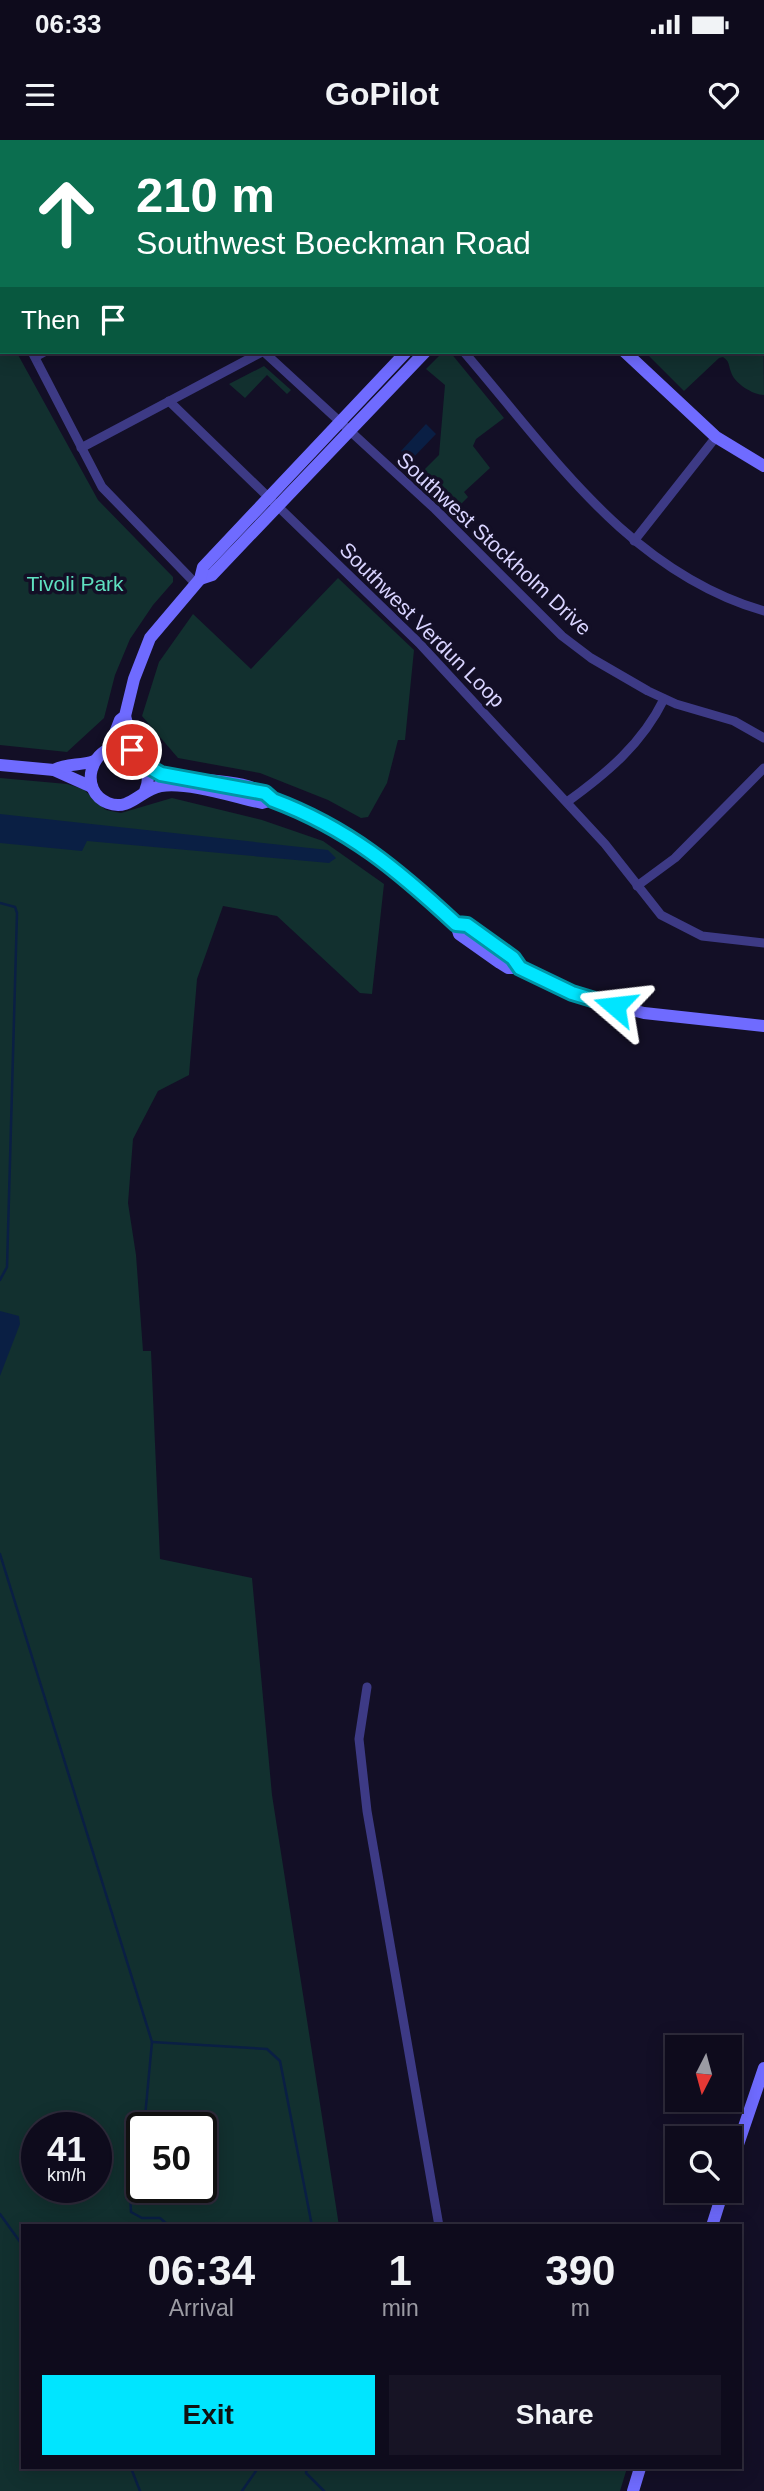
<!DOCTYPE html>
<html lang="en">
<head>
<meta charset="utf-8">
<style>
	:root { --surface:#0e0b1c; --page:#171425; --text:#f1f3f6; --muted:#9b9ba3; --line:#2e2b3b; --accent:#00e5ff }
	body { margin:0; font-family:Helvetica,sans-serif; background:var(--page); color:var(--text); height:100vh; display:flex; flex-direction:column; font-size:26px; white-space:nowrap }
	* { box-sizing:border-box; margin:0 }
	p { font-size:23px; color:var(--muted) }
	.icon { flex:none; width:38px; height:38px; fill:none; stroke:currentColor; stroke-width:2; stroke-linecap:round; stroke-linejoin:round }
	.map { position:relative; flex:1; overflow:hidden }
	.panel { position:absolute; left:21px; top:2084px; width:721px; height:245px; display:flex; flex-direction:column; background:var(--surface); border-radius:0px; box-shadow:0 4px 18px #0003,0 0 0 2px var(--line) }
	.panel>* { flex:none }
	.banner { position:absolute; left:0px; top:0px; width:765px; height:214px; box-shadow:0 4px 18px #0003,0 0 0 2px var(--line); background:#0b6e4f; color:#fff; overflow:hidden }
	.needle { width:46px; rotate:186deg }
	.controls { position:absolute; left:665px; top:1895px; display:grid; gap:14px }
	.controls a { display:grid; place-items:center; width:77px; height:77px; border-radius:0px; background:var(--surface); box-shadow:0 4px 18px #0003,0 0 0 2px var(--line); font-size:35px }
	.speed { position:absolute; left:21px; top:1972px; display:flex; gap:14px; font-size:35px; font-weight:700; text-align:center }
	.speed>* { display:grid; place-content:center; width:91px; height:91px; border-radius:50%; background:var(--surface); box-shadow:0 4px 18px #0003,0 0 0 2px var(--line); line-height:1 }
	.speed small { font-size:18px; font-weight:400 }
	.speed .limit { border:4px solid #111; border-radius:10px; background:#fff; color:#111 }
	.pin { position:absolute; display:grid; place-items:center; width:60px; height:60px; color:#fff; margin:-30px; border:4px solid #fff; border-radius:50%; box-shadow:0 2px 7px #0007 }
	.me { position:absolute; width:77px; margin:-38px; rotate:287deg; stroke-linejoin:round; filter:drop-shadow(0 0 5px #0008) }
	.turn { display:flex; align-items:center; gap:24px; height:147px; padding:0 21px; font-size:32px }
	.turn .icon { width:91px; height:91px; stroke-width:2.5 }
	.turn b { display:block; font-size:49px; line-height:60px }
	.then { display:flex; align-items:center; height:66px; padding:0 21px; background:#0003; gap:14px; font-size:26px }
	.eta { display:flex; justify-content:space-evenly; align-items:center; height:119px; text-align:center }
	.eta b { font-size:42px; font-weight:700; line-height:49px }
	.button { display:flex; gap:14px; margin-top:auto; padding:14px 21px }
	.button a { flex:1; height:80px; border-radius:0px; background:var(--accent); color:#111; font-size:28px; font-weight:700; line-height:80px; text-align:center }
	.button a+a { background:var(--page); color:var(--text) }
	.status { display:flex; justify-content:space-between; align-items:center; height:49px; padding:0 35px; background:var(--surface); direction:ltr }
	.status svg { height:19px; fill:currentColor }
	header { display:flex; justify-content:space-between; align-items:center; height:91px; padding:0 21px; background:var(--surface); font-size:32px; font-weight:700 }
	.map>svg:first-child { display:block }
	.green { fill:#12302f; fill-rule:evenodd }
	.water { fill:#0a1f44 }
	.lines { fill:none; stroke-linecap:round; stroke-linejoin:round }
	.stream { stroke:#0a1f44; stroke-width:2.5 }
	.street { stroke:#3d3a85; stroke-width:9 }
	.secondary { stroke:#6f6bff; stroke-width:12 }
	.route-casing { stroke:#0095a6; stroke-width:18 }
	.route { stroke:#00e5ff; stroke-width:12 }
	.labels { text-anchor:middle; stroke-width:7; stroke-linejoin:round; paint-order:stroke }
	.street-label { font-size:21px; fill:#d9d4ff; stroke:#130f26 }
	.park-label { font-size:21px; fill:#5fe0c0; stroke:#130f26 }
</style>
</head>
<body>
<div class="status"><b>06:33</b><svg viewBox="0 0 49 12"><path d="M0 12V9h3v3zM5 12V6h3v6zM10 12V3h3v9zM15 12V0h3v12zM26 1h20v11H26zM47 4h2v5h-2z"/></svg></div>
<header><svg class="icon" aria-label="menu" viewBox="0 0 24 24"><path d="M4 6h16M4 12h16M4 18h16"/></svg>GoPilot<svg class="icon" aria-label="heart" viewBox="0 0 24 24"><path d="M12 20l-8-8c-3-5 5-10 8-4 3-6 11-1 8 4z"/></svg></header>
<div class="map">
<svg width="764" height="2351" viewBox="0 0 764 2351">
	<rect width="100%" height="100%" fill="#130f26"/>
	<g class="green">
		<path d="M763,162L764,255C753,255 734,243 731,232C728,224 730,222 723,217L719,218L684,251L645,212H763Z"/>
		<polygon points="0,189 2,212 17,213 98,360 173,437 173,442 153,465 130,499 115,535 104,578 67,612 0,605"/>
		<polygon points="443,212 450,212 504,278 476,299 473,306 490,328 464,352 468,357 454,371 418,336 439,315 445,245 426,229"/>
		<polygon points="264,226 291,250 287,254 267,235 245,258 229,244"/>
		<polygon points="338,438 414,510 405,600 398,600 387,643 368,677 361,678 328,660 260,633 178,618 142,576 159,522 193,474 251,529"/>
		<path d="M0,638L67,644L83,649L106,670L121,673L172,658L262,680L323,701L384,744L372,854L360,853L277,776L223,766L197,839L189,935L158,951L133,999L128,1063L136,1115L143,1211H151L160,1419L252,1438L272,1655L339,2086H23V2328H627L620,2351H0ZM37,1988H96V2048H37ZM142,1988H201V2048H142Z"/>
	</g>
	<g class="water">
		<polygon points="426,284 436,294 411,320 401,311"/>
		<polygon points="0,674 328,710 336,718 329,723 87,701 82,711 0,703"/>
		<polygon points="0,1171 19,1176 20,1184 0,1236"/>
	</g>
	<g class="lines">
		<g class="stream">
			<polyline points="0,763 15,767 17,773 7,1127 0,1140"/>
			<polyline points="0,1414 152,1902 145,1977 129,2035 131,2072 142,2078 160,2078 169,2086"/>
			<polyline points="152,1902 267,1909 280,1921 312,2086"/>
			<polyline points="0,2074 23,2106"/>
			<polyline points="131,2328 140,2351"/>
			<polyline points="307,2328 306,2333 324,2351"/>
			<polyline points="242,2351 258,2328"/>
		</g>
		<g class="street">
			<polyline points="654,0 655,2"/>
			<polyline points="117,2 117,0"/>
			<polyline points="216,2 216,0"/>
			<polyline points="351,2 351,0"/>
			<polyline points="763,28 764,28"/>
			<polyline points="763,150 764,151"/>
			<polyline points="0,167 2,170"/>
			<polyline points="32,212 102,347 196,444"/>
			<polyline points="264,212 435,369 562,496 591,518 648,551 676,564 734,581 764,598"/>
			<path d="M464,212C551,313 629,432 764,471"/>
			<polyline points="35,217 44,212"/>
			<polyline points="169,261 419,503 605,704 661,775 702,796 764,803"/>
			<polyline points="81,308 262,212"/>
			<polyline points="634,401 716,297"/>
			<path d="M567,662C607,633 642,604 664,559"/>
			<polyline points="637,746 675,718 764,628"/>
			<polyline points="367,1547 359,1599 367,1671 439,2086"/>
		</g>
		<g class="secondary">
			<polyline points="488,0 488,2"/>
			<polyline points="625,212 716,297 764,326"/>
			<polyline points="200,439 212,435 425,212"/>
			<polyline points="125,576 135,612"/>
			<polyline points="109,609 120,580 125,576 134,539 150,498 200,439 203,427 406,212"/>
			<polyline points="0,625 54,630 92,647"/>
			<path d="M147,626C183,649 240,630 273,660C348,689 397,730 456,784L459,794L500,823L508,828H520L586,858L644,873L764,886"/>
			<path d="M54,630C65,623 81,626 94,621"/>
			<path d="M145,651C153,632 144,608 121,607C90,606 78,651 108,663C130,672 141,649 161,646C190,642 234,657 262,663L273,660"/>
			<path d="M456,784C472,786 511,814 520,828"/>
			<polyline points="730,2028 764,1928"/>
			<polyline points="712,2086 723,2051"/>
			<polyline points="633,2351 640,2328"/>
		</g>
	</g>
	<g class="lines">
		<defs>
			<path id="route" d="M132,610L147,626L161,634L265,653L273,660C348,688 398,730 456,784L467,785L513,818L520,828L572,853L615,866"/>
		</defs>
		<use href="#route" class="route-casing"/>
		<use href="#route" class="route"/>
	</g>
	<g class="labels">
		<g class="street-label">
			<text transform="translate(494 404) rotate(43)" y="7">Southwest Stockholm Drive</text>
			<text transform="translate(422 485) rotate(45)" y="7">Southwest Verdun Loop</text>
		</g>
		<g class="park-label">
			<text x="75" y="451">Tivoli Park</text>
		</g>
	</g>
</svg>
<div class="controls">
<a><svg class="needle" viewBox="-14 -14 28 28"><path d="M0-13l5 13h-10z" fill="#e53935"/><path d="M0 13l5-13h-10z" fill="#9b9ba3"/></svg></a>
<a><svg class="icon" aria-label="search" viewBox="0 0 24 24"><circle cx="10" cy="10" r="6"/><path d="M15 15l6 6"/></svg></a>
</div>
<div class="speed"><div>41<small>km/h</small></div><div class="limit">50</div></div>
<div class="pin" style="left:132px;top:610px;background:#d93025"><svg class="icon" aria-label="arrive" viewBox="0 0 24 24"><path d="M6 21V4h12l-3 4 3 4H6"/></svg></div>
<svg class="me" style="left:615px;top:866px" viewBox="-20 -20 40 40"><path d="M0-17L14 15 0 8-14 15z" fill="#00e5ff" stroke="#fff" stroke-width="4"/></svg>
<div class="banner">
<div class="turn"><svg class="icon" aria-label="ahead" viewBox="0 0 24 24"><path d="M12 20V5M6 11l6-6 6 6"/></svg><div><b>210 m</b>Southwest Boeckman Road</div></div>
<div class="then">Then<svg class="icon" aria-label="arrive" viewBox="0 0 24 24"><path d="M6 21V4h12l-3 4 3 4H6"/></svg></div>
</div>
<section class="panel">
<div class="eta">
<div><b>06:34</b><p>Arrival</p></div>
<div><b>1</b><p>min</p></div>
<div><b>390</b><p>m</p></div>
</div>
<div class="button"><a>Exit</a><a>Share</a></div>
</section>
</div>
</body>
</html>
